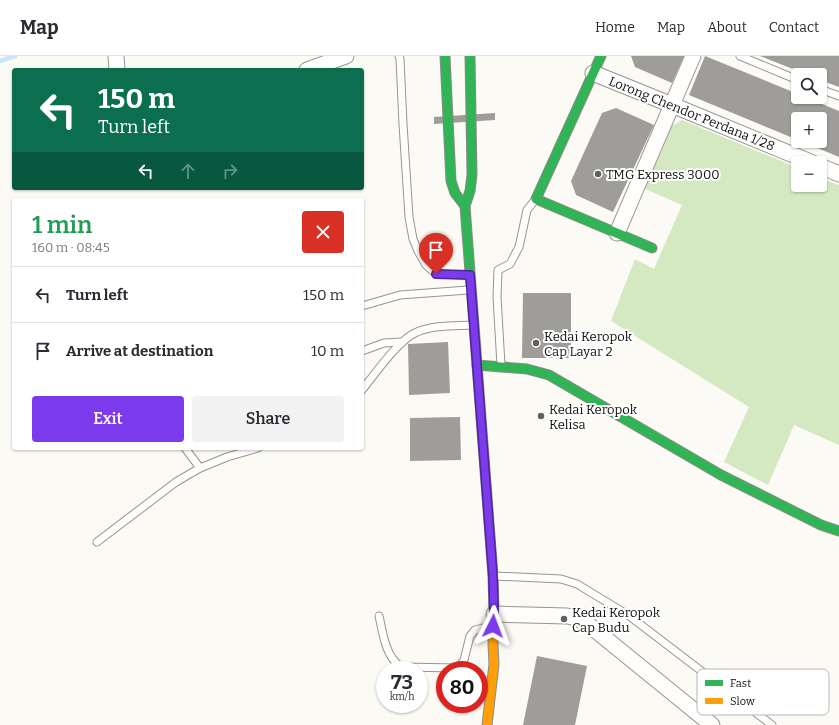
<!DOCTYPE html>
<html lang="en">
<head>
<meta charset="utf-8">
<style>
	:root { --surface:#fff; --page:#f2f2f3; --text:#2b2b33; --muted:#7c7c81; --line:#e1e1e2; --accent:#7c3aed }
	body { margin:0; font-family:Bitter,serif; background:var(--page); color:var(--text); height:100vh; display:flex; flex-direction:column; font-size:15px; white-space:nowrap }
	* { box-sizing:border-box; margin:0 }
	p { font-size:13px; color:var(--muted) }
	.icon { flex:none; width:22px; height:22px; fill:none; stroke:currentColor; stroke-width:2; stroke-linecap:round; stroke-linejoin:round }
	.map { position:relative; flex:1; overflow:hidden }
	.panel { position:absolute; left:12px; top:142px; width:352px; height:252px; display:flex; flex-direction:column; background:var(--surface); border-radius:4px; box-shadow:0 1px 3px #0004 }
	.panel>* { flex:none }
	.hud { position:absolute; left:12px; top:12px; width:352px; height:122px; border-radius:4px; box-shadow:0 1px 3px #0004; background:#0b6e4f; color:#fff; overflow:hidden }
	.tools { position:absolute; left:791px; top:12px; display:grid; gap:8px }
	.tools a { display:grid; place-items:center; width:36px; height:36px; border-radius:4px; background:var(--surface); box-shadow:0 1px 3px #0004; font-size:20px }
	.speed { position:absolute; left:376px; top:605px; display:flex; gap:8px; font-size:20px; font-weight:700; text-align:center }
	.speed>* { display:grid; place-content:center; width:52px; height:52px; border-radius:50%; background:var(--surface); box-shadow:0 1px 3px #0004; line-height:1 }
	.speed small { font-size:10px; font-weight:400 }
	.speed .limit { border:6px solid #d22; background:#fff; color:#111 }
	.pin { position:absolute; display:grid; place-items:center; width:34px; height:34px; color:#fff; margin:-41px -17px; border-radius:50% 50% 50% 0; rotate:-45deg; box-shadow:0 0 4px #0007 }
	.pin .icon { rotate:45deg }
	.me { position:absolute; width:44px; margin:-22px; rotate:3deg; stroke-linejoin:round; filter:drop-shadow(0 0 3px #0008) }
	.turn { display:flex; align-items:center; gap:14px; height:84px; padding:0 20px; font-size:18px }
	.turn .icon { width:52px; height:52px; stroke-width:2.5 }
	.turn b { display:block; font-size:28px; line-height:34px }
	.lanes { display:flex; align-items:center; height:38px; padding:0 20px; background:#0003; justify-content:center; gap:20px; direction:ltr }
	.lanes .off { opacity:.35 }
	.round { display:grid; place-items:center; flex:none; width:42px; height:42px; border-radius:4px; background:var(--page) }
	.summary { display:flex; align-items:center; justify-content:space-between; height:68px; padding:0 20px }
	h1 { font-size:24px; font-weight:600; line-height:30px; color:#1e9e55 }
	.button { display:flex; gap:8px; margin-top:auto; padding:8px 20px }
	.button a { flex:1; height:46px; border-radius:4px; background:var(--accent); color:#fff; font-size:16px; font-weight:600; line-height:46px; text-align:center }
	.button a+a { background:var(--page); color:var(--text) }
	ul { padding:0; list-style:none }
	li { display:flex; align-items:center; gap:12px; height:56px; padding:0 20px; border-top:1px solid var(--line) }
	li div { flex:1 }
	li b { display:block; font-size:15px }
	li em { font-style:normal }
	header { display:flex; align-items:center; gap:24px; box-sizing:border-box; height:56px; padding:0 20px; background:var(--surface); border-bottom:1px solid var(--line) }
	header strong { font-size:19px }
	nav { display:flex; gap:22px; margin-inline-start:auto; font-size:14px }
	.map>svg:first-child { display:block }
	.forest { fill:#d4e8c2 }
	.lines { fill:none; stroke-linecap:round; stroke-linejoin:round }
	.stream { stroke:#cae4f5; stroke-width:4.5 }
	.building { fill:#9f9d99 }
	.lane-casing { stroke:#969592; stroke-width:9 }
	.street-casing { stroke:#969592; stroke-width:17 }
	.fast-casing { stroke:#8c8b89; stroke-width:11 }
	.slow-casing { stroke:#8c8b89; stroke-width:11 }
	.lane { stroke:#fffefd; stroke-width:7 }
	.street { stroke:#fffefd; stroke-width:15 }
	.fast { stroke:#30b455; stroke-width:9 }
	.slow { stroke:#ff9f0a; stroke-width:9 }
	.route-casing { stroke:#51269a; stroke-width:10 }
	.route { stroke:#7c3aed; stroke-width:7 }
	.poi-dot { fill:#62615f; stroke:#fff; stroke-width:1.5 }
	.labels { text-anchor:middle; stroke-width:4; stroke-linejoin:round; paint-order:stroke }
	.street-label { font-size:13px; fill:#0f0f0f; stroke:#fff }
	.poi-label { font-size:13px; fill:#0f0f0f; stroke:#fff; text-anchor:start }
	.key { fill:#fff; stroke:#b7b7b7; stroke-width:1 }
	.key-label { font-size:11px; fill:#0f0f0f }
</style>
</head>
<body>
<header>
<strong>Map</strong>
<nav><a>Home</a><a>Map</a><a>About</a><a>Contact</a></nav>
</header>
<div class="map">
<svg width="839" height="669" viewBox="0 0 839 669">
	<rect width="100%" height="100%" fill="#fcfaf4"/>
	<polygon class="forest" points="682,64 798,112 798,129 820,129 820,122 839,129 839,389 794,369 768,429 724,406 749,351 611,265 635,203 654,213 682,149 643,132 670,71"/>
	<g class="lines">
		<polyline class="stream" points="0,5 15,0"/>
	</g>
	<g class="building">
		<polygon points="631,0 684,0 672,27 635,11"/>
		<polygon points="705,0 798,38 798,41 805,41 839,55 839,101 801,85 820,85 820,63 798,63 798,84 689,39"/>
		<polygon points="760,0 839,0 839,31 820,24 820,19 808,19"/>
		<polygon points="616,52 654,69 613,156 576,139 571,125 602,57"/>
		<polygon points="495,57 495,64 434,68 434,61"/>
		<polygon points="523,237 571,237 571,302 522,302"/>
		<polygon points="448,286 450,337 409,339 408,288"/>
		<polygon points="460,361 461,404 410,405 410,362"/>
		<polygon points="537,600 587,610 575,669 523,669"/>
	</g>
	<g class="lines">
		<defs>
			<g id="lane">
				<polyline points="399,0 400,3 403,68 409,161 413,183 418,195 426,209 436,218 468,219"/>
				<polyline points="740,0 798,24"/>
				<polyline points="820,33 839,40"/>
				<polyline points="362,250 400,239 468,234"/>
				<polyline points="362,295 384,287 402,286"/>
				<polyline points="501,309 497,241 498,214 510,208 519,191 527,154 535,144"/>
				<path d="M362,334C375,318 399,283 417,276C433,269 455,270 472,269"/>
				<polyline points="185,392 200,412"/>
				<polyline points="97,486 176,426 200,412 227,401 258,392"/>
				<polyline points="495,520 561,523 577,528 628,559 772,669"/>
				<path d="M379,560C383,577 385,600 401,611L458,612L464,604L470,580L475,574L491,570"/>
			</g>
			<g id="street">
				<polyline points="116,0 117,14"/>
				<polyline points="307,14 346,0"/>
				<polyline points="593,17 672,49 813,107"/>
				<polyline points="820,110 839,118"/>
				<polyline points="617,177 693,0"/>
				<polyline points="494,558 567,560 577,562 589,569 712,669"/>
			</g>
			<g id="fast">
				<polyline points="445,0 451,125 455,137 465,150"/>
				<polyline points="470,0 472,119 470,135 465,150 493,520 494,554"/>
				<polyline points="601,0 536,143 652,192"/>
				<polyline points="477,309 527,313 549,319 721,419 821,469 839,475"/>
			</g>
			<polyline id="slow" points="487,669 494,608 493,589 494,554"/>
		</defs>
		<use href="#lane" class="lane-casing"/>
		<use href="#street" class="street-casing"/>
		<use href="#fast" class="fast-casing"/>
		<use href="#slow" class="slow-casing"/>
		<use href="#lane" class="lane"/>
		<use href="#street" class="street"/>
		<use href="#fast" class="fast"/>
		<use href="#slow" class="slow"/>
	</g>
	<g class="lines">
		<defs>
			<polyline id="route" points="436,218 470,219 493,520 494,558 493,570"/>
		</defs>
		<use href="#route" class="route-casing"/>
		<use href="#route" class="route"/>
	</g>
	<g class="poi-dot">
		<circle cx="598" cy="118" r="4"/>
		<circle cx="536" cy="287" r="4"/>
		<circle cx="541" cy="360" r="4"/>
		<circle cx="564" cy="563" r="4"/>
	</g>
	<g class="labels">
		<g class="street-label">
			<text transform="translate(692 57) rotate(22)" y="5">Lorong Chendor Perdana 1/28</text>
		</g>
		<g class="poi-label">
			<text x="606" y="123">TMG Express 3000</text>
			<text x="544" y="285">Kedai Keropok<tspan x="544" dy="15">Cap Layar 2</tspan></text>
			<text x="549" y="358">Kedai Keropok<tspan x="549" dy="15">Kelisa</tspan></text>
			<text x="572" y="561">Kedai Keropok<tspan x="572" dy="15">Cap Budu</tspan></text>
		</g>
	</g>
	<rect x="697" y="613" width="132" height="46" rx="6" class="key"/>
	<rect x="705" y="624" width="18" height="6" fill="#30b455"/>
	<rect x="705" y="642" width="18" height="6" fill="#ff9f0a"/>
	<g class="key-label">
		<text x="730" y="631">Fast</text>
		<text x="730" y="649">Slow</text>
	</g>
</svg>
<div class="tools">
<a><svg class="icon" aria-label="search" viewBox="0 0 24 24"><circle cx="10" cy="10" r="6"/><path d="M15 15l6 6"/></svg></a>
<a>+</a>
<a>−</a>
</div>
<div class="speed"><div>73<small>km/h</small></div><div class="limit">80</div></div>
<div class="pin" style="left:436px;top:218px;background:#d93025"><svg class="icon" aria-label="arrive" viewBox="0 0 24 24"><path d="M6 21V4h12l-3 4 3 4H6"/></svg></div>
<svg class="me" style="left:493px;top:570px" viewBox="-20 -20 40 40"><path d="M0-17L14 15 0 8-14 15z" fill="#7c3aed" stroke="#fff" stroke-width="4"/></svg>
<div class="hud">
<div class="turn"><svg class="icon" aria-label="left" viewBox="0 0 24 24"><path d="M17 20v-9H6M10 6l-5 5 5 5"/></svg><div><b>150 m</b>Turn left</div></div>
<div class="lanes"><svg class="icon" aria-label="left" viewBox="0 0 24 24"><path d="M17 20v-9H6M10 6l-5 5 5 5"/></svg><svg class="icon off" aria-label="ahead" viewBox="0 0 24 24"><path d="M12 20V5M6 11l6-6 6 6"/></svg><svg class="icon off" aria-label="right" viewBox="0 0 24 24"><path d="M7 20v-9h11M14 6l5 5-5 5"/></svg></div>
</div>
<section class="panel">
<div class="summary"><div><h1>1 min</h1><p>160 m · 08:45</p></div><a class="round" style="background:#d93025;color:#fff"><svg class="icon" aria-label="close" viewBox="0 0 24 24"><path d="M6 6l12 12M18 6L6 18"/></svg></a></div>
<ul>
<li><svg class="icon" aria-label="left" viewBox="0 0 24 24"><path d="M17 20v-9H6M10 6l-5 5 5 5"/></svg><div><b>Turn left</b></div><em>150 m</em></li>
<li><svg class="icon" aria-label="arrive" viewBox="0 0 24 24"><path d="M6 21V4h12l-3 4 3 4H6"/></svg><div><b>Arrive at destination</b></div><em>10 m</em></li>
</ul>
<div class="button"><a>Exit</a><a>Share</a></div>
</section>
</div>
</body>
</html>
